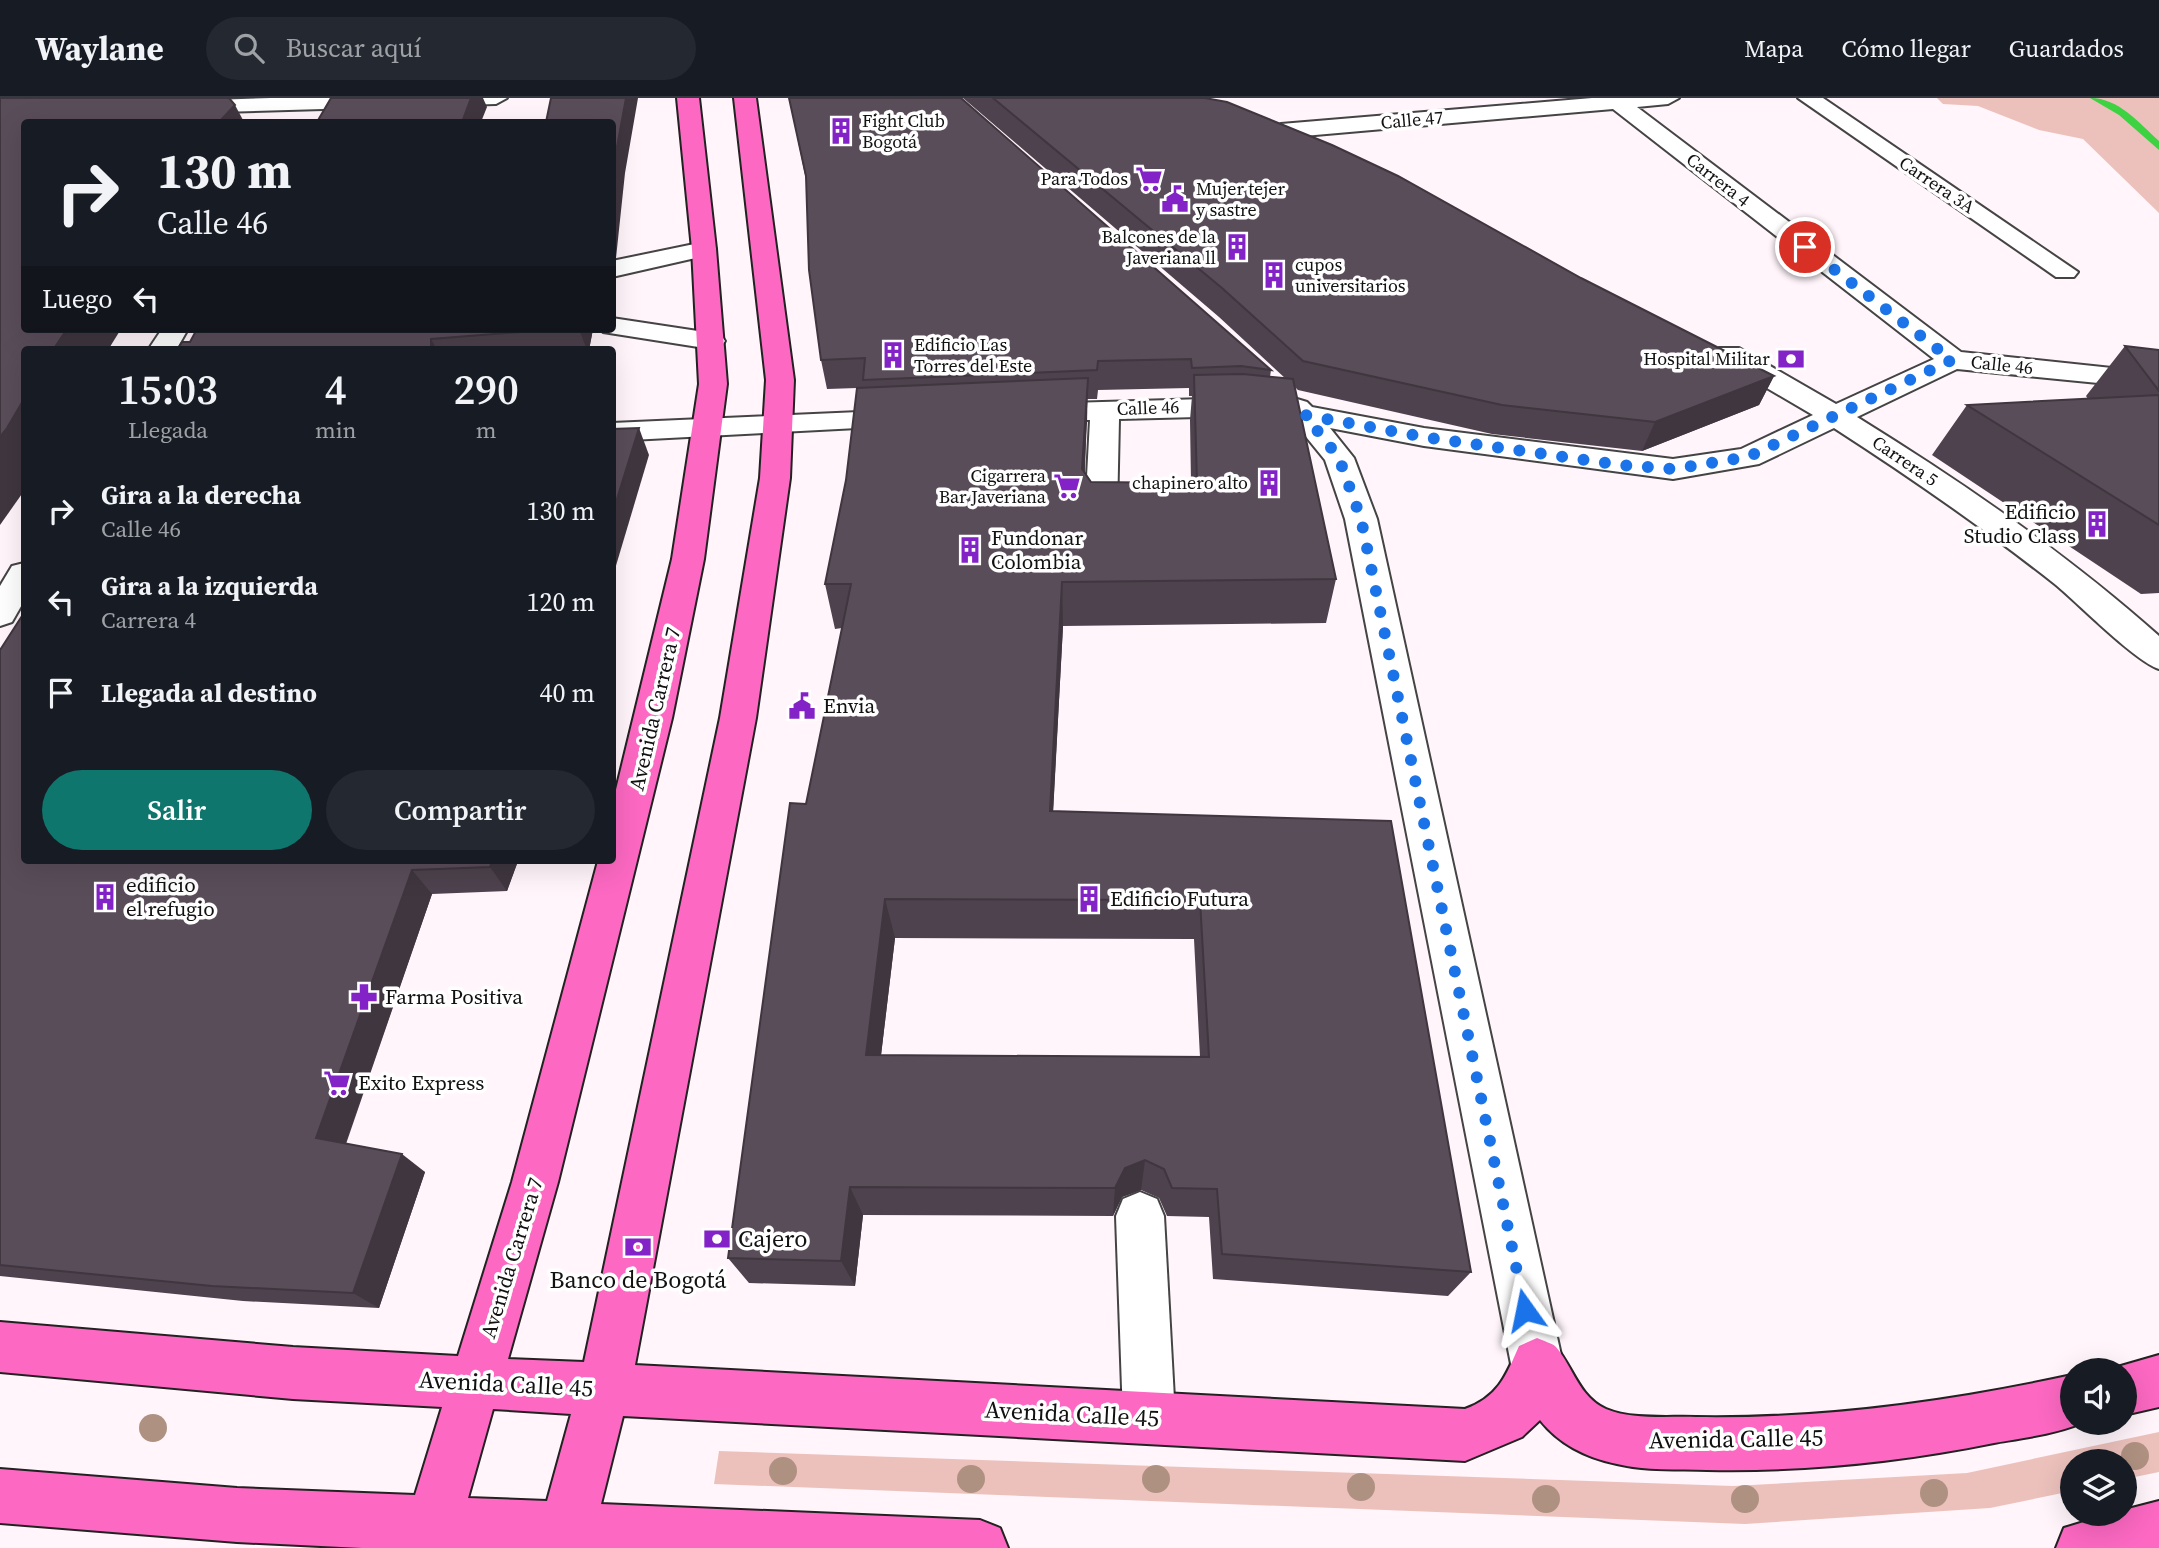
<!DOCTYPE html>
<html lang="es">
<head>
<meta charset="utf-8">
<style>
	:root { --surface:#171b24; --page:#242831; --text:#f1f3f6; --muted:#9ea1a6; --line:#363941; --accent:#0f766e }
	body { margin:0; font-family:"Source Serif 4",serif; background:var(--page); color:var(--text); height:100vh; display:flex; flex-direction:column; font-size:26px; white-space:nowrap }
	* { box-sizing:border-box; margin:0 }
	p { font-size:23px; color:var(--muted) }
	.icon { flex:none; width:38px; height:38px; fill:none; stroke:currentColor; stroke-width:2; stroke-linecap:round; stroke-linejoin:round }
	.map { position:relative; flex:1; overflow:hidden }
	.details { position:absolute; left:21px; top:248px; width:595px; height:518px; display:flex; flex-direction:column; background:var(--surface); border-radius:7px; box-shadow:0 7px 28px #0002 }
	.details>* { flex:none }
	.banner { position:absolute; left:21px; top:21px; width:595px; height:214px; border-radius:7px; box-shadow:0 7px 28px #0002; background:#171b24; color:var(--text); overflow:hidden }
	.fabs { position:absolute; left:2060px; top:1260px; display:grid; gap:14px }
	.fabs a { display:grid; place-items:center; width:77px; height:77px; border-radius:50%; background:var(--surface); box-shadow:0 7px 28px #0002; font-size:35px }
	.pin { position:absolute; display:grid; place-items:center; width:60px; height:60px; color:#fff; margin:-30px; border:4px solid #fff; border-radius:50%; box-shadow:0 2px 7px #0007 }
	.me { position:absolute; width:77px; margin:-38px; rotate:348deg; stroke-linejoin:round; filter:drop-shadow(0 0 5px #0008) }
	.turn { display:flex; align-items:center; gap:24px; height:147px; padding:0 21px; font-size:32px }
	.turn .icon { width:91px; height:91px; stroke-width:2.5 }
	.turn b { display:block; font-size:49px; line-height:60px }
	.then { display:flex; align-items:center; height:66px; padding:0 21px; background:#0003; gap:14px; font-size:26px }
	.eta { display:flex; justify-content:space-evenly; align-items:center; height:119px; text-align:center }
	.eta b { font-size:42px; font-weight:600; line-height:49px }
	.button { display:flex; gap:14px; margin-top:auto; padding:14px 21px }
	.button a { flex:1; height:80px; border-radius:42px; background:var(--accent); color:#fff; font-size:28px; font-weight:600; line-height:80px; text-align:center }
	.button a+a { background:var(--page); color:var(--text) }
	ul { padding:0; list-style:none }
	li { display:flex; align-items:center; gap:21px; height:91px; padding:0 21px }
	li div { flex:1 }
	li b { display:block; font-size:26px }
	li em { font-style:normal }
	header { display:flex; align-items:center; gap:42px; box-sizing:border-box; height:98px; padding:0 35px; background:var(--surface); border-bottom:2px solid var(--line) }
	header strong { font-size:33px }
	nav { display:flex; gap:38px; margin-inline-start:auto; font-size:24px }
	.search { width:490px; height:63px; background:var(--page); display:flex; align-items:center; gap:18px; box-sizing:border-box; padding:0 24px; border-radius:38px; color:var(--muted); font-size:26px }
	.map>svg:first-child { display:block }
	.green { fill:#ecc1bc }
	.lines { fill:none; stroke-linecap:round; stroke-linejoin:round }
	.stream { fill:#3cd241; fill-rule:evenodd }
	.minor-casing { stroke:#444; stroke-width:4 }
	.major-casing { stroke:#222; stroke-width:4 }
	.minor { fill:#fff; fill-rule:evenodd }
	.major { fill:#fc68c2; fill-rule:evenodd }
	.tree { fill:#af9181 }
	.wall { fill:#4d424d; fill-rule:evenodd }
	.shaded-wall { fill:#3f363f }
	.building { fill:#5a4d5a; stroke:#3f363f; stroke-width:2; fill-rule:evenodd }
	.route { stroke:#1a73e8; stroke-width:12; stroke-dasharray:0 21.6 }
	.labels { text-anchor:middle; stroke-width:7; stroke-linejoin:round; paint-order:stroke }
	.far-street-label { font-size:18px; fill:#111; stroke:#fff }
	.far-poi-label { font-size:18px; fill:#111; stroke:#fff; text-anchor:end }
	.poi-label { font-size:21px; fill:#111; stroke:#fff; text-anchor:start }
	.street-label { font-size:21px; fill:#111; stroke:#fff }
	.near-poi-label { font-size:24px; fill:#111; stroke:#fff; text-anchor:start }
	.near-street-label { font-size:24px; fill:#111; stroke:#fff }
</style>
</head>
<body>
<header>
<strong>Waylane</strong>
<div class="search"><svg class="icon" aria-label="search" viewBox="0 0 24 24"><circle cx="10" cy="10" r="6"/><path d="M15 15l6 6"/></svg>Buscar aquí</div>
<nav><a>Mapa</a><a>Cómo llegar</a><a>Guardados</a></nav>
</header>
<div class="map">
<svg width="2159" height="1450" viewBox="0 0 2159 1450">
	<rect width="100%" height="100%" fill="#fff5fb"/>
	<g class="green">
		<polygon points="1937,0 2159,0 2159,115 2083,41 2039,32 1978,8 1943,6"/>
		<polygon points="2159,1334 2159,1374 2125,1381 2124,1363 2072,1363 2072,1393 1990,1410 1745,1426 714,1386 719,1353 1733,1388 1967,1375"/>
	</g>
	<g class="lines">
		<path class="stream" d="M2090,0C2119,0 2139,25 2159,43V52L2119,17Z"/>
		<defs>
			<g id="minor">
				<polygon points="271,0 507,0 496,6 184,15 173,9 184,3"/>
				<path d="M1592,0H1679L1668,6L1637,9L1961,254L2159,275V291L1957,271L1857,319C1962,384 2066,455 2159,538V571C2135,563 2080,507 2056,487C1985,431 1910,379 1834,330L1759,366L1673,381L1424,348L1330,330L1354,360L1377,421L1563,1266L1555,1284L1537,1292L1519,1284L1511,1266L1345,421L1325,362L1294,324L1238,318L1119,321L1117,416L1112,423L1101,426L1090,423L1085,416L1090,322L1025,321L1021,315L1025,309L1035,306L1238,300L1285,306L1297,301L1307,304L1312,309L1424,330L1673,361L1741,351L1813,317L1719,262L1715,256L1719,250H1739L1836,306L1934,261L1613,11L1281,40L1270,33L1281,26Z"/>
				<polygon points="1798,0 1823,0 2078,174 2074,179 2056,179"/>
				<polygon points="704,144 713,146 716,151 713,156 612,179 612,163"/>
				<polygon points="612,220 711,235 721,237 725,243 721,249 711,251 603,234 601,231 612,231"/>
				<polygon points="162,231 188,231 176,252 148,252"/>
				<polygon points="905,312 915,315 919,321 915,327 612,343 612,325"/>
				<polygon points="24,465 24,503 12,524 0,528 0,488 12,468"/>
				<polygon points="1140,1094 1157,1101 1164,1118 1175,1319 1168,1338 1149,1345 1130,1338 1123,1319 1116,1118 1123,1101"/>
			</g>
			<g id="major">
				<path d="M677,0H699L716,151L727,286L704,461L672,620L558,1084L508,1261L584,1264L720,620L760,380L766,282L734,0H756L794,282L790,380L756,620L635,1267L1465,1311C1498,1299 1506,1278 1519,1248L1537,1240C1543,1243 1552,1245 1556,1249C1573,1269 1579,1299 1606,1311C1632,1322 1668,1318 1696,1319C1823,1321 1948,1304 2072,1277V1325H2082C2055,1336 2023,1340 1994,1345C1900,1364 1803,1374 1707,1372C1677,1371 1646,1373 1617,1366C1587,1360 1559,1346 1540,1322L1522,1339L1465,1363L623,1318L601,1406L980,1422L1000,1430L1008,1450H362L237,1444L0,1425V1371L237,1390L415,1397L442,1309L293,1301L0,1274V1224L293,1249L458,1258L512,1084L598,763H612V708L672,461L699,286L692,151ZM493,1311L571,1316L547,1403L468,1400Z"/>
				<polygon points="2159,1257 2159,1309 2124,1317 2124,1272 2107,1272"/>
				<polygon points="2159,1403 2159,1450 2056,1450 2064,1430 2110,1416 2124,1416 2124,1412"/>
			</g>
		</defs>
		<use href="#minor" class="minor-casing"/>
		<use href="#major" class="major-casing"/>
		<use href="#minor" class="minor"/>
		<use href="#major" class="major"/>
	</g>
	<g class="tree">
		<circle cx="153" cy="1330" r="14"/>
		<circle cx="2135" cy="1358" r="14"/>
		<circle cx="783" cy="1373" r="14"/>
		<circle cx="971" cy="1381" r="14"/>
		<circle cx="1156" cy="1381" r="14"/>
		<circle cx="1361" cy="1389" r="14"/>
		<circle cx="1934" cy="1395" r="14"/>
		<circle cx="1546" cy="1401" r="14"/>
		<circle cx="1745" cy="1401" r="14"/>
	</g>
	<g class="wall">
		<path d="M789,0H961L1271,272L1270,279L1286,281L1219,219L963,0H1205L1581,180L1774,278L1759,307L1642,353L1492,336L1298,292L1295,289L1336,481L1326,525L1063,528L1053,713L1391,723L1471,1174L1448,1198L1213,1181L1209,1119L1167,1118L1159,1100L1141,1092L1122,1099L1113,1118L863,1117L855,1188L749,1185L728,1160L806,706L842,530L835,531L825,486L846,382L857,290L827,291L821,262L806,82ZM1189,290V298H1192L1190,322L1191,385L1091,384L1085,374L1087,301H1097L1098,292ZM895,840L1194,841L1200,959L881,957Z"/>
		<polygon points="197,231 593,231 589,252 177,252 190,244"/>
		<polygon points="2125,248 2159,252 2159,495 2141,496 1932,357 1967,307 2088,301 2086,298"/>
		<polygon points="0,552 24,763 518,763 507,793 432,796 346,1046 425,1074 379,1210 243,1203 0,1178"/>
	</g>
	<g class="shaded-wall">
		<polygon points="471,0 483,0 487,9 481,24 462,24"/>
		<polygon points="626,0 638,0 625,75 616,160 612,161 612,90 617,49"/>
		<polygon points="235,7 244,24 219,24"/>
		<polygon points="67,231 121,231 108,252 53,252"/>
		<polygon points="579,231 593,231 589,252 587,252"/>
		<polygon points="431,241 437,252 431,252"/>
		<polygon points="1774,278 1759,307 1642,353 1655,324"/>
		<polygon points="1088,280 1087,325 1082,416 1082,371"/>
		<polygon points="24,301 24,393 0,427 0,339"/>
		<polygon points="639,330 649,357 612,481 612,417"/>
		<polygon points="1062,484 1063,528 1051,754 1050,713"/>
		<polygon points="492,763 518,763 507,793 490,769"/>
		<polygon points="412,772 432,796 341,1058 316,1040"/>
		<polygon points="885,801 895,840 877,991 866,957"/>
		<polygon points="402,1056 425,1074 379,1210 353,1195"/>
		<polygon points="1145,1062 1141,1092 1122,1099 1113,1118 1115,1090 1125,1070"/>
		<polygon points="850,1089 863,1117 855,1188 841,1163"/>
	</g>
	<g class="building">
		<polygon points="0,0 229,0 235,7 219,24 24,24 24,231 67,231 53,252 24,252 24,301 7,330 0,339"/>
		<polygon points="331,0 471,0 462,24 317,24"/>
		<polygon points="551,0 626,0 617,49 612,90 612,24 546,24"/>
		<polygon points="789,0 961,0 1271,272 1241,268 1192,270 1191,261 1098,263 1097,272 863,282 865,260 821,262 809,172 806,78"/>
		<polygon points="993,0 1205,0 1227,4 1332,47 1398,78 1581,180 1774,278 1655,324 1502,307 1303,263 1222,190"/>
		<polygon points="197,231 559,231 431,241 431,252 177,252 182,244 190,244"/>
		<polygon points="2125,248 2159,252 2159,293"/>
		<path d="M1243,276L1293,281L1336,481L1062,484L1050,713L1391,723L1471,1174L1222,1156L1217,1091L1172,1090L1164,1071L1145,1062L1125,1070L1115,1090L850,1089L841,1163L728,1160L790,705L806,706L851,486H825L846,382L857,290L1088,280L1082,371L1091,384L1197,385L1194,277ZM885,801L1200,802L1209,959L866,957Z"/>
		<polygon points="2159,297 2159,427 1967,307"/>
		<polygon points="639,330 612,417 612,331"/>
		<polygon points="24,515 24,763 492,763 490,769 412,772 316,1040 402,1056 353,1195 212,1188 0,1167 0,552"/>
	</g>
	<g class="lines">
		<polyline class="route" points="1525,1212 1361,421 1339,360 1305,317 1424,339 1621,367 1673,371 1748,359 1952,262 1805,149"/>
	</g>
	<defs>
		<symbol id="building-bare" viewBox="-9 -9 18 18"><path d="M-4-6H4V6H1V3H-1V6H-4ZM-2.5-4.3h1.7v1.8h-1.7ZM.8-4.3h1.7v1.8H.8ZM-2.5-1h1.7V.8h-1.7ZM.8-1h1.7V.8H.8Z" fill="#8322c7" stroke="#fff" stroke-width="2.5" paint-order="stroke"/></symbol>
		<symbol id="supermarket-bare" viewBox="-9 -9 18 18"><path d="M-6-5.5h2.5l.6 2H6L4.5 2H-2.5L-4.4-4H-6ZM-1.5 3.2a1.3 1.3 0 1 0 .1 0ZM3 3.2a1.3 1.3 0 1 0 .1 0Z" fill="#8322c7" stroke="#fff" stroke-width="2.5" paint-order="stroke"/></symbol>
		<symbol id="civic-bare" viewBox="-9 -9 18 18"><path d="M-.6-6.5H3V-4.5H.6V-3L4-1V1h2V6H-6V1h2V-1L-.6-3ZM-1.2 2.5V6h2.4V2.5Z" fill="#8322c7" stroke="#fff" stroke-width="2.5" paint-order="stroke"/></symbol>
		<symbol id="bank-bare" viewBox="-9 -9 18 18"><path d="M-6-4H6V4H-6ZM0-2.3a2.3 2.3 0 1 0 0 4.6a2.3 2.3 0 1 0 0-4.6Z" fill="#8322c7" stroke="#fff" stroke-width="2.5" paint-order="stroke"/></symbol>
		<symbol id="pharmacy-bare" viewBox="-9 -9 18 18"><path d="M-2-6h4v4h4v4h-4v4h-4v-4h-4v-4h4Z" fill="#8322c7" stroke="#fff" stroke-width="2.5" paint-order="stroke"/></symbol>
	</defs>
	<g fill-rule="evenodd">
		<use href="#building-bare" x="822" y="14" width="38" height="38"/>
		<use href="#supermarket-bare" x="1130" y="62" width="38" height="38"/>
		<use href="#civic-bare" x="1156" y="82" width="38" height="38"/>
		<use href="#building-bare" x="1218" y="130" width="38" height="38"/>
		<use href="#building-bare" x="1255" y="158" width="38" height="38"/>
		<use href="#building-bare" x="874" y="238" width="38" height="38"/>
		<use href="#bank-bare" x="1772" y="242" width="38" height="38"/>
		<use href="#building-bare" x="1250" y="366" width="38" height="38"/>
		<use href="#supermarket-bare" x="1048" y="369" width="38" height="38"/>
		<use href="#building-bare" x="2078" y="407" width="38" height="38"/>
		<use href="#building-bare" x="951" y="433" width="38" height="38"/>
		<use href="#civic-bare" x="783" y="589" width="38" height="38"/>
		<use href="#building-bare" x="86" y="780" width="38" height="38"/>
		<use href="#building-bare" x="1070" y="782" width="38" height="38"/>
		<use href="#pharmacy-bare" x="345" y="880" width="38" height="38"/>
		<use href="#supermarket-bare" x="318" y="966" width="38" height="38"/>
		<use href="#bank-bare" x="698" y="1122" width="38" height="38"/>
		<use href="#bank-bare" x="619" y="1130" width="38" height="38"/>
	</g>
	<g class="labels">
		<g class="far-street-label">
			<text transform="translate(1412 22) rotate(-5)" y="6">Calle 47</text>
			<text transform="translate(1718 82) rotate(38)" y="6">Carrera 4</text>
			<text transform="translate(1937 87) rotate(34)" y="6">Carrera 3A</text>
			<text transform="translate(2002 267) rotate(6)" y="6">Calle 46</text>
			<text transform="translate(1148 310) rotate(-2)" y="6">Calle 46</text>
			<text transform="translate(1905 363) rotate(34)" y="6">Carrera 5</text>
		</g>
		<g class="far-poi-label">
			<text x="862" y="29" text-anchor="start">Fight Club<tspan x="862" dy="21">Bogotá</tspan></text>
			<text x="1128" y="87">Para Todos</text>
			<text x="1196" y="97" text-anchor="start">Mujer tejer<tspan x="1196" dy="21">y sastre</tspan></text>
			<text x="1216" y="145">Balcones de la<tspan x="1216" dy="21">Javeriana ll</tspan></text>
			<text x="1295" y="173" text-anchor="start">cupos<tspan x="1295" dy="21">universitarios</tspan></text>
			<text x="914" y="253" text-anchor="start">Edificio Las<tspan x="914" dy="21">Torres del Este</tspan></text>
			<text x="1770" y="267">Hospital Militar</text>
			<text x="1046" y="384">Cigarrera<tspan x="1046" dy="21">Bar Javeriana</tspan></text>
			<text x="1248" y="391">chapinero alto</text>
		</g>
		<g class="poi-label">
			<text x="2076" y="421" text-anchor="end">Edificio<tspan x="2076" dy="24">Studio Class</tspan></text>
			<text x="991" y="447">Fundonar<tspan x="991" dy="24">Colombia</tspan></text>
			<text x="823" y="615">Envia</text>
			<text x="126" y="794">edificio<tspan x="126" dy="24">el refugio</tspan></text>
			<text x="1110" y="808">Edificio Futura</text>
			<text x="385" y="906">Farma Positiva</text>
			<text x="358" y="992">Exito Express</text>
		</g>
		<g class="street-label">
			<text transform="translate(655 611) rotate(-77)" y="7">Avenida Carrera 7</text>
			<text transform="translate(512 1160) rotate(-73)" y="7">Avenida Carrera 7</text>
		</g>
		<g class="near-poi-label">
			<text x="738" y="1149">Cajero</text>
			<text x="638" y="1190" text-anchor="middle">Banco de Bogotá</text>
		</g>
		<g class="near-street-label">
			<text transform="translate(506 1286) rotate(3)" y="8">Avenida Calle 45</text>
			<text transform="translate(1072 1316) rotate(3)" y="8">Avenida Calle 45</text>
			<text transform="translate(1736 1341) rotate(-1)" y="8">Avenida Calle 45</text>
		</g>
	</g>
</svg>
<div class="fabs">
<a><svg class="icon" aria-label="sound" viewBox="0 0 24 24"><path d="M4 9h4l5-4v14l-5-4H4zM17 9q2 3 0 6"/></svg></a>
<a><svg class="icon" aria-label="layers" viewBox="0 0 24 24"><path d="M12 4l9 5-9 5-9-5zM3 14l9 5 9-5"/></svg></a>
</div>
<div class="pin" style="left:1805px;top:149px;background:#d93025"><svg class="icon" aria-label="arrive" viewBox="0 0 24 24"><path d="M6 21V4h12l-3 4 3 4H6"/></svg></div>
<svg class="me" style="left:1525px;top:1212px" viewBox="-20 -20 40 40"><path d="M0-17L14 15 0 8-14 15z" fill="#1a73e8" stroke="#fff" stroke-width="4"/></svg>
<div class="banner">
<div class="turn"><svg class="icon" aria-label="right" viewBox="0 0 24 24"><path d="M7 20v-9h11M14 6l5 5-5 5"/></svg><div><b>130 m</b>Calle 46</div></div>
<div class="then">Luego<svg class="icon" aria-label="left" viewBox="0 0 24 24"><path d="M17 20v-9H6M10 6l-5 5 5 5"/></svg></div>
</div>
<section class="details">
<div class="eta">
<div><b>15:03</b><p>Llegada</p></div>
<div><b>4</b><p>min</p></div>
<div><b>290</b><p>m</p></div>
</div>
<ul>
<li><svg class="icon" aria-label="right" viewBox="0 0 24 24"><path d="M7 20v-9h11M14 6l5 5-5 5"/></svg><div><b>Gira a la derecha</b><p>Calle 46</p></div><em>130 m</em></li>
<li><svg class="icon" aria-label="left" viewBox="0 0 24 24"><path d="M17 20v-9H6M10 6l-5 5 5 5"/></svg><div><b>Gira a la izquierda</b><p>Carrera 4</p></div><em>120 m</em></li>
<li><svg class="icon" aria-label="arrive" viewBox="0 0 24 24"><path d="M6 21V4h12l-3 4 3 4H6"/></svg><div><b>Llegada al destino</b></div><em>40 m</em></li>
</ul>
<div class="button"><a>Salir</a><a>Compartir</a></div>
</section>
</div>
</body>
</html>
